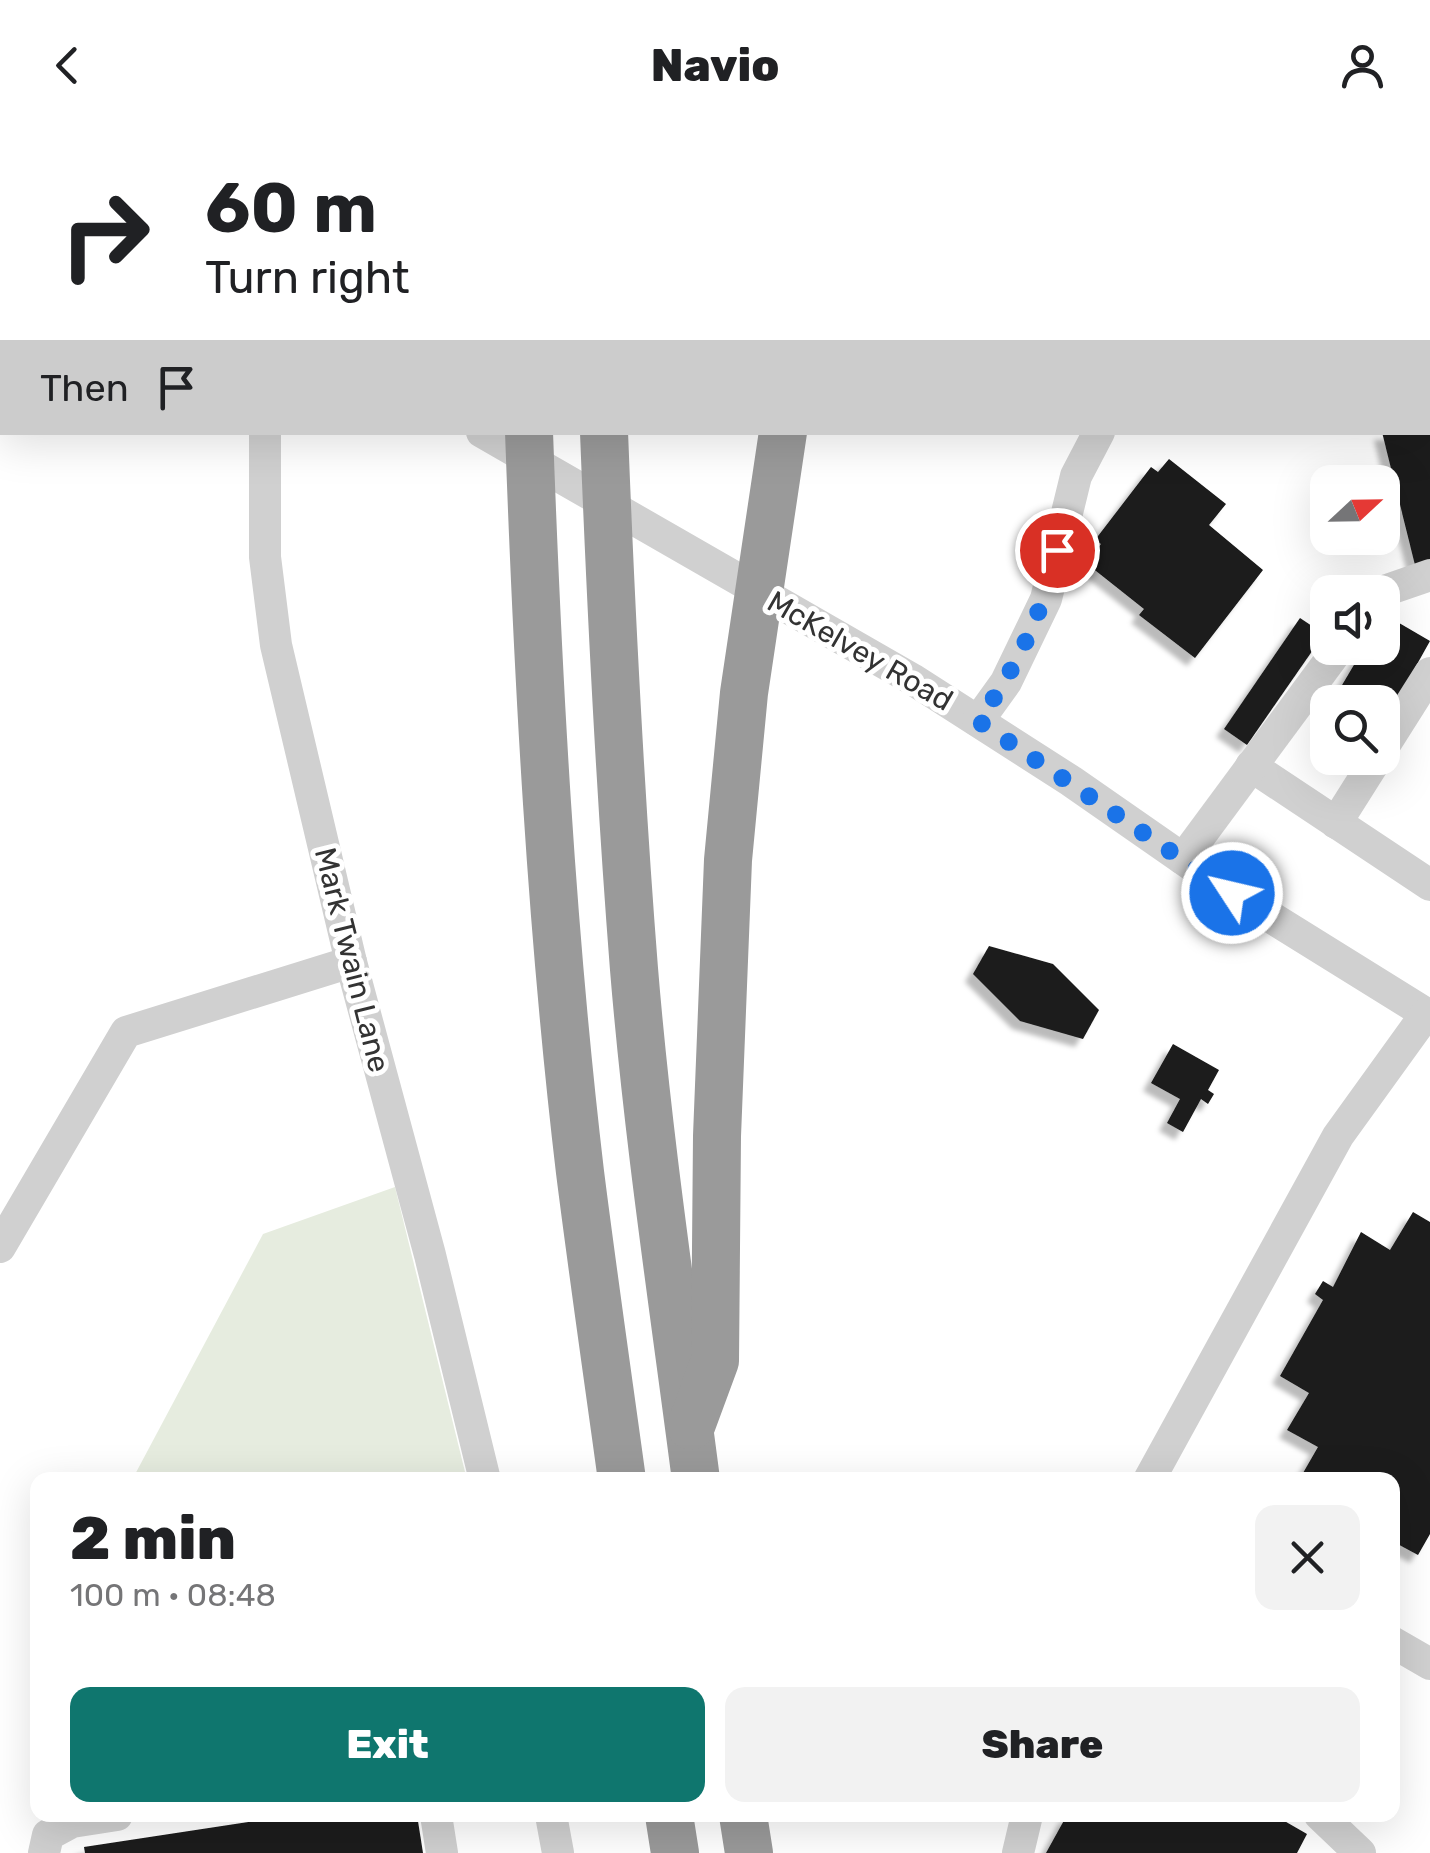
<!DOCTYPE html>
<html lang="en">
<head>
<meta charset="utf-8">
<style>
	:root { --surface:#fff; --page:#f2f2f2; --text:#202124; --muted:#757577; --accent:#0f766e }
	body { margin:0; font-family:Rubik,sans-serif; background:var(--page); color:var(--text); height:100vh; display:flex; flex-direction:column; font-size:38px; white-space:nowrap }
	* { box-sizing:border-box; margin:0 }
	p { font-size:32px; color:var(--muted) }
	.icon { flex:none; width:55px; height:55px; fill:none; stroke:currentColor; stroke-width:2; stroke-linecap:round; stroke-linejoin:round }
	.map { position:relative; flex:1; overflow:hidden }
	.drawer { position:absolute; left:30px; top:1342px; width:1370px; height:350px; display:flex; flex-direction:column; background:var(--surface); border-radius:20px; box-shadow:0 10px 40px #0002 }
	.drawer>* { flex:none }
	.top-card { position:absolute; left:0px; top:0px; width:1430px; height:305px; box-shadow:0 10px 40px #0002; background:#fff; color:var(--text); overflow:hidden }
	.needle { width:65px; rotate:68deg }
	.buttons { position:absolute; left:1310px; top:335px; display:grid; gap:20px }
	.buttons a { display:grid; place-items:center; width:90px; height:90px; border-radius:20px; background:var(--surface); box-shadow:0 10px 40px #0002; font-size:50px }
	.pin { position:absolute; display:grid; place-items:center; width:85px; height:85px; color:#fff; margin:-42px; border:5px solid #fff; border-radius:50%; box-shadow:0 2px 10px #0007 }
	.me { position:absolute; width:110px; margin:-55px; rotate:305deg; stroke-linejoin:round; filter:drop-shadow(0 0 8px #0008) }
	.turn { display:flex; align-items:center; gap:35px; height:210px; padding:0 40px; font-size:45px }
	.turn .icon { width:130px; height:130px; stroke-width:2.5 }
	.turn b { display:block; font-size:70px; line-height:85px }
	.then { display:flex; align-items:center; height:95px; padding:0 40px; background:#0003; gap:20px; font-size:38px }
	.round { display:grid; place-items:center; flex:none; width:105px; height:105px; border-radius:20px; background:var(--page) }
	.headline { display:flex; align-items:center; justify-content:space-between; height:170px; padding:0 40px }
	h1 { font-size:60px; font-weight:800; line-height:75px }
	.action { display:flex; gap:20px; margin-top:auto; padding:20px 40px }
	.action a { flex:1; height:115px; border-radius:20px; background:var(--accent); color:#fff; font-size:40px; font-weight:800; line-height:115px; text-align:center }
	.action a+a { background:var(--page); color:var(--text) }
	header { display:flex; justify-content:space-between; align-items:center; height:130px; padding:0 40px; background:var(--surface); font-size:45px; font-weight:800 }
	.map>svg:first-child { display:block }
	.green { fill:#e6ecdf }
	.building { fill:#1a1a1a; filter:url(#shadow) }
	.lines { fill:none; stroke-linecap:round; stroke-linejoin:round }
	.minor { stroke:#d0d0d0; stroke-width:32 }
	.highway { stroke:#9a9a9a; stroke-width:48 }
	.route { stroke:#1a73e8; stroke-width:18; stroke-dasharray:0 32.4 }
	.labels { text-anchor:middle; stroke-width:10; stroke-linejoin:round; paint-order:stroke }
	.street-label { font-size:30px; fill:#333; stroke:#fff }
</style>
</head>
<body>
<header><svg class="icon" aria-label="back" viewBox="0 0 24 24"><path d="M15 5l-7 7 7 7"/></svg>Navio<svg class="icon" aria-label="person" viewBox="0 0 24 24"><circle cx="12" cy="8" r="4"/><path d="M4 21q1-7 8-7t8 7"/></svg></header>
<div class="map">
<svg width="1430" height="1723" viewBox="0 0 1430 1723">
	<defs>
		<filter id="shadow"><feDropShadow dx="-8" dy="8" stdDeviation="2.5" flood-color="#0004"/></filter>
	</defs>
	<rect width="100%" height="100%" fill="#fff"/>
	<polygon class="green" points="395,1057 467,1350 132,1350 263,1104"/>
	<g class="building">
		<polygon points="1382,302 1430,302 1430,431 1415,435"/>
		<polygon points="1169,329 1226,374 1209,395 1263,440 1195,528 1139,485 1144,479 1086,433 1101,414 1095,410 1151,337 1158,342"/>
		<polygon points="1382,483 1430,511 1382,597 1382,572 1332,572 1364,518 1382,518"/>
		<polygon points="1300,488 1324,504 1247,615 1224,599"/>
		<polygon points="989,816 1053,834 1099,880 1083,909 1020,891 973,844"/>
		<polygon points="1173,914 1219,940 1208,960 1214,964 1208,974 1201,969 1183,1002 1167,993 1180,969 1151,953"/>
		<polygon points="1413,1082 1430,1092 1430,1404 1418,1425 1392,1411 1392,1350 1299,1350 1318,1317 1287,1300 1309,1263 1280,1246 1323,1170 1315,1164 1323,1151 1333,1157 1361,1102 1390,1120"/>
		<polygon points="295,1685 417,1685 423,1723 85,1723 84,1717"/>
		<polygon points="1067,1685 1184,1685 1196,1692 1199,1685 1274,1685 1307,1704 1297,1723 1046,1723"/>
	</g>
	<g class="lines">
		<g class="minor">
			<polyline points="0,32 2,34"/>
			<polyline points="0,183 2,179"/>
			<polyline points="265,302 265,427 276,515 351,832 430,1125 485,1350"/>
			<polyline points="482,302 912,549 1071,651 1232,763 1430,886"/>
			<polyline points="1381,462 1430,445"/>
			<polyline points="978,591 1006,552 1046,469 1076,346 1099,302"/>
			<polyline points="1382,619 1430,543"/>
			<polyline points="1251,636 1430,755"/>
			<polyline points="1336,693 1377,628"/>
			<polyline points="1183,729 1339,518"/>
			<polyline points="0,1117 126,902 351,832"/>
			<polyline points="1149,1350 1338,1006 1426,884"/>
			<polyline points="1392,1512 1430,1534"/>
			<polyline points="436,1685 442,1723"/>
			<polyline points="551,1685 558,1723"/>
			<polyline points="1320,1685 1360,1723"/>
			<polyline points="44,1723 48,1705 72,1692 117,1685"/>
			<polyline points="1018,1723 1027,1685"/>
		</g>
		<g class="highway">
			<polyline points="462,0 462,2"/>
			<polyline points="528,2 528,0"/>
			<polyline points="604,2 605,0"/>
			<polyline points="838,2 839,0"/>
			<path d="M529,302C538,550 551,797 580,1042C593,1145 608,1248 622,1350"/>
			<path d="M604,302C611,481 620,661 634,839C648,1010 674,1180 696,1350"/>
			<polyline points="691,1296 715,1231 717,1006 728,730 744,563 783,302"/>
			<polyline points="669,1685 675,1723"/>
			<polyline points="743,1685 749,1723"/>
		</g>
	</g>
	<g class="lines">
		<path class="route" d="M1057,420C1043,483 1016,539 978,591L1232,763"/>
	</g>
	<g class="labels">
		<g class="street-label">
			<text transform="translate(860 521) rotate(30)" y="10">McKelvey Road</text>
			<text transform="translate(352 830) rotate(76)" y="10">Mark Twain Lane</text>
		</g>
	</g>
</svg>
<div class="buttons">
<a><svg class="needle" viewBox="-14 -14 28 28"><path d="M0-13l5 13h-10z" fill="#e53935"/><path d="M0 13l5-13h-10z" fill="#757577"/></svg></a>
<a><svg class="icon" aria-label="sound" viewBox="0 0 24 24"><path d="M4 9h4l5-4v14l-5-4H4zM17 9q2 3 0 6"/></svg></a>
<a><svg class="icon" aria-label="search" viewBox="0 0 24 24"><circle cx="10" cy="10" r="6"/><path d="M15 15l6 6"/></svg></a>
</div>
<div class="pin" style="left:1057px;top:420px;background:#d93025"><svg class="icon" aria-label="arrive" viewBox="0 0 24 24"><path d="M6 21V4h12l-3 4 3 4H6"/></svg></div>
<svg class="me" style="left:1232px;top:763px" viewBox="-20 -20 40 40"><circle r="17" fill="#1a73e8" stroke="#fff" stroke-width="3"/><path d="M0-11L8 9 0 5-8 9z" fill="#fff"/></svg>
<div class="top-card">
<div class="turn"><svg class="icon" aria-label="right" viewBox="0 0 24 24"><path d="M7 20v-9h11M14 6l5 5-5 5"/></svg><div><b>60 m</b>Turn right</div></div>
<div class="then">Then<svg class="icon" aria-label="arrive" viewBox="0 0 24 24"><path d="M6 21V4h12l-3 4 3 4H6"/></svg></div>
</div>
<section class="drawer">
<div class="headline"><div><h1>2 min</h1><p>100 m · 08:48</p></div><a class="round"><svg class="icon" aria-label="close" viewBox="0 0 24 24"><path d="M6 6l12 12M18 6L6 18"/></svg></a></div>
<div class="action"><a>Exit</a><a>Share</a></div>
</section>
</div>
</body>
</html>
